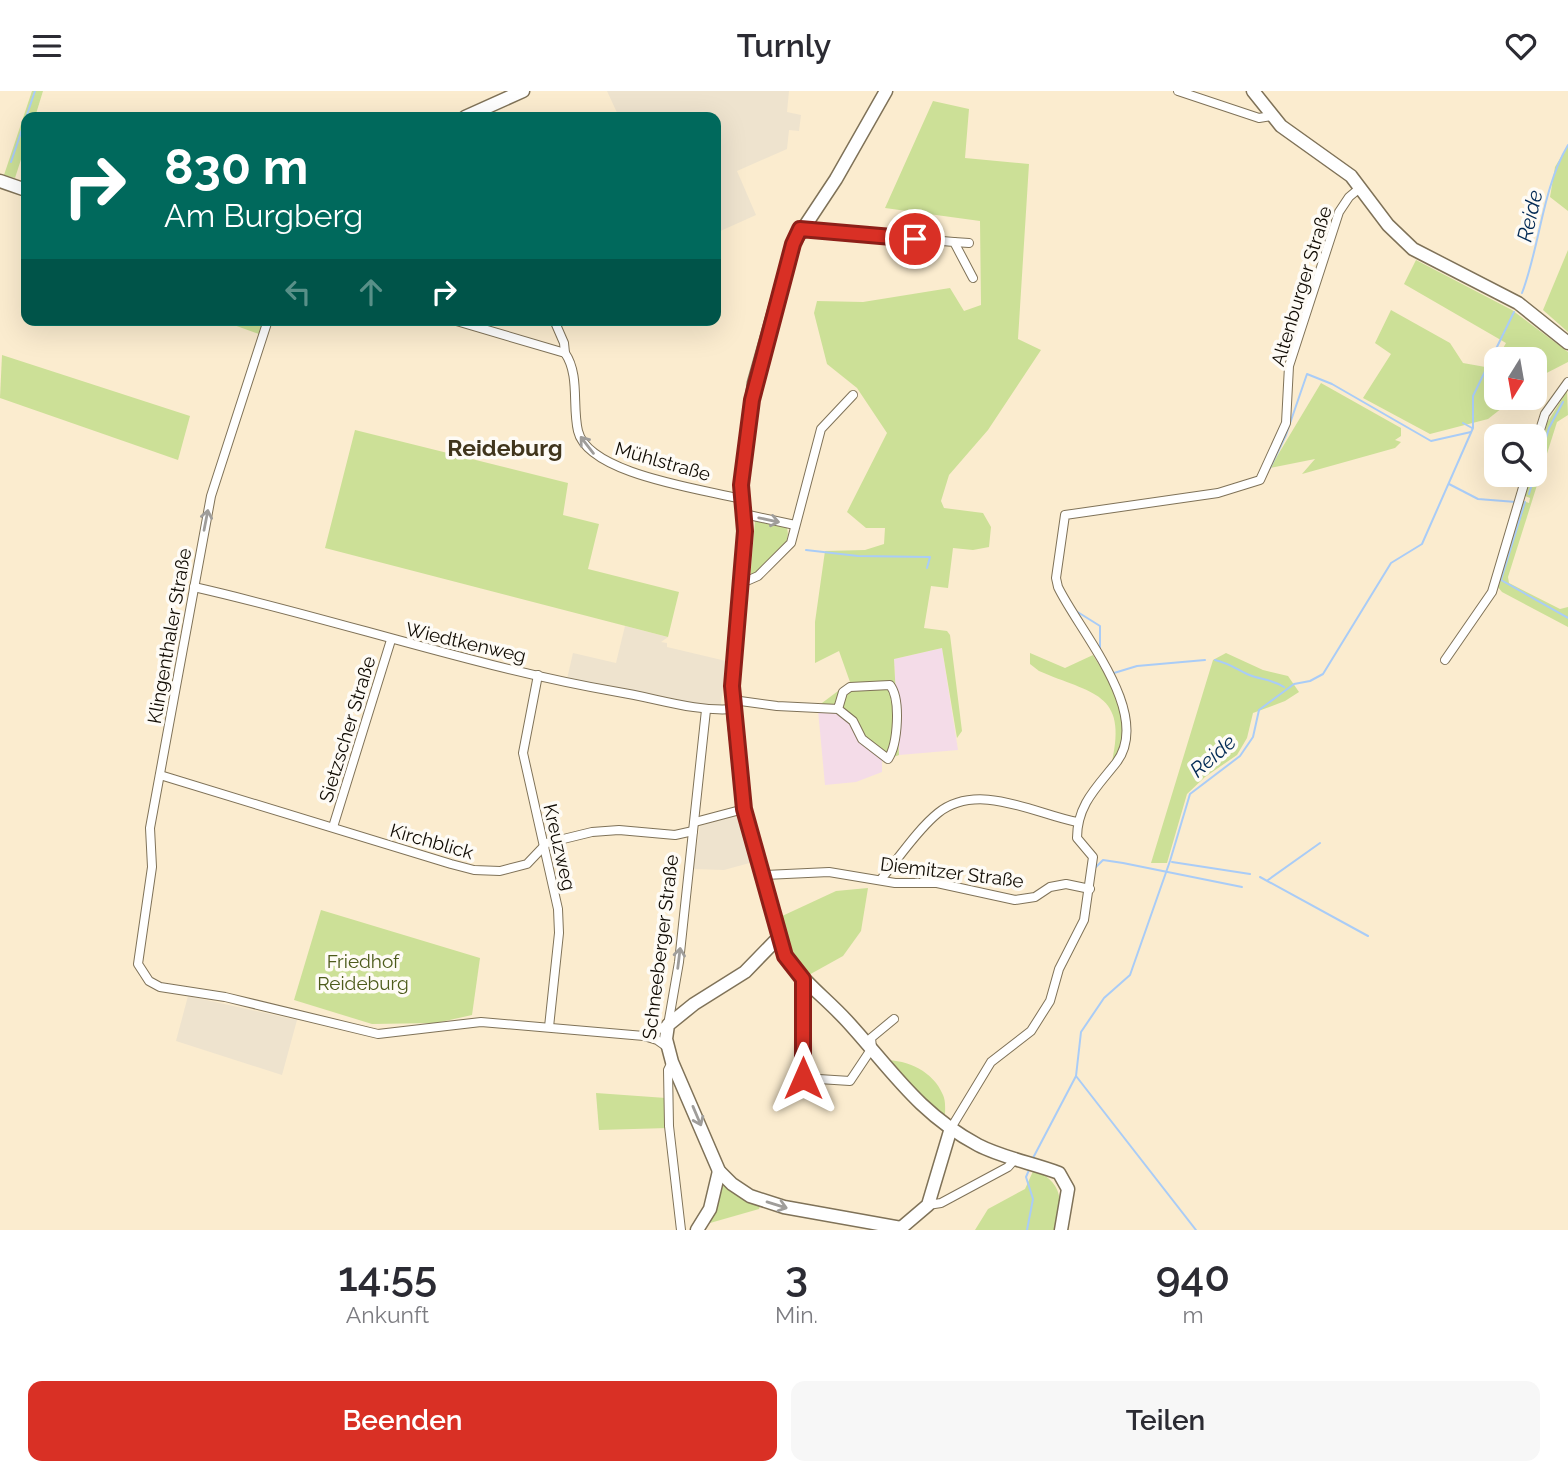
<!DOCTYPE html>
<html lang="de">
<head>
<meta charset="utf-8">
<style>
	:root { --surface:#fff; --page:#f7f7f7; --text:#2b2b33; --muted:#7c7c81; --accent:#d93025 }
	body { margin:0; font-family:Raleway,sans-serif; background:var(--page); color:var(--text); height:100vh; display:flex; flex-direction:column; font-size:26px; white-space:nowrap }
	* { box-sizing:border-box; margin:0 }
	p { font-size:23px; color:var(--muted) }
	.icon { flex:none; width:38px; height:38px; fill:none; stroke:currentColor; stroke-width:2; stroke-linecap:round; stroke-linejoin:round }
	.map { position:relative; height:1139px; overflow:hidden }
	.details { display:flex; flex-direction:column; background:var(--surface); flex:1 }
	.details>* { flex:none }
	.hud { position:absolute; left:21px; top:21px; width:700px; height:214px; border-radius:14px; box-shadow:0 7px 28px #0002; background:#00695c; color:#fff; overflow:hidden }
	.needle { width:46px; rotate:191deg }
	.buttons { position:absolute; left:1484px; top:256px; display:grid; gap:14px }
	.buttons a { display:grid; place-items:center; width:63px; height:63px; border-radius:14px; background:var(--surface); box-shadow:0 7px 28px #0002; font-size:35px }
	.pin { position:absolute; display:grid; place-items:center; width:60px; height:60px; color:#fff; margin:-30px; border:4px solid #fff; border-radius:50%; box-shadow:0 2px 7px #0007 }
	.me { position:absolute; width:77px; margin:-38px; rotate:0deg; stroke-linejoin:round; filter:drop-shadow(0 0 5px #0008) }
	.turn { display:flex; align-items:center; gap:24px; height:147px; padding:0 28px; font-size:32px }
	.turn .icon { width:91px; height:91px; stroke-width:2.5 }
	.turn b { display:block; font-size:49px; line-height:60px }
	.lanes { display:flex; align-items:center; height:66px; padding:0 28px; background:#0003; justify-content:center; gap:35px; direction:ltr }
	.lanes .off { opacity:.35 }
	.eta { display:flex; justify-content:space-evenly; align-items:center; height:119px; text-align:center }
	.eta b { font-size:42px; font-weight:600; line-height:49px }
	.primary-button { display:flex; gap:14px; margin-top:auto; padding:14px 28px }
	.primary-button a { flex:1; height:80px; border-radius:14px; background:var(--accent); color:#fff; font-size:28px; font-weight:600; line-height:80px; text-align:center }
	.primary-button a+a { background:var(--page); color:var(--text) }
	header { display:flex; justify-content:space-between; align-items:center; height:91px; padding:0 28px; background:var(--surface); font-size:32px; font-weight:600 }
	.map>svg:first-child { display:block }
	.commercial { fill:#eee3ce }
	.education { fill:#f4dce8 }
	.green { fill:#cce097 }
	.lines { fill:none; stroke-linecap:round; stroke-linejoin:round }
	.stream { stroke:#a9ccf7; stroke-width:2 }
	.street-casing { stroke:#7f7258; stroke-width:10 }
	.secondary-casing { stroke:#7f7258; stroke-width:15 }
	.street { stroke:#fff; stroke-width:8 }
	.secondary { stroke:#fff; stroke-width:12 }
	.oneway { stroke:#9f9d9a }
	.route-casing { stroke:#8d1f18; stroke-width:18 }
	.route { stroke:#d93025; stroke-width:12 }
	.labels { text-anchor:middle; stroke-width:7; stroke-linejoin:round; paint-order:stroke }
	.street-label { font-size:19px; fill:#100b03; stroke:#fefbf5 }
	.park-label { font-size:19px; fill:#4d5b1b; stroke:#fefbf5 }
	.water-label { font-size:21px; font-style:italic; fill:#002954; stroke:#fefbf5 }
	.quarter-label { font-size:23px; font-weight:bold; fill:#40351c; stroke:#fefbf5 }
</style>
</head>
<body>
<header><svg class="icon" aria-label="menu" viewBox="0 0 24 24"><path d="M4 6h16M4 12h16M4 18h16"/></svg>Turnly<svg class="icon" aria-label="heart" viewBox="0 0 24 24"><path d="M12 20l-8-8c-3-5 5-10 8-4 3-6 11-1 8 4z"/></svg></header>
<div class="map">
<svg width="1568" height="1139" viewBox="0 0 1568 1139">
	<rect width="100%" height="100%" fill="#fbeccf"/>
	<g class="commercial">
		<polygon points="607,0 789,0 787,21 801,24 799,40 789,39 787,58 737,80 756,124 716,142 716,26 619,26"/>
		<polygon points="625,535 668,546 661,551 667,552 667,556 726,570 721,613 713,617 567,588 573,562 616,572"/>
		<polygon points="739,723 753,771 724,779 693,778 700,735"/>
		<polygon points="188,905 297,929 282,984 176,950"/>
	</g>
	<g class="education">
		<polygon points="942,557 958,659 899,664 894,568"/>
		<polygon points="818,619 847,619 882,663 882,681 856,691 825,694"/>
	</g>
	<g class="green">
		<polygon points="32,0 43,0 35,26 26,26 26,53 15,87 4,84"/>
		<polygon points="933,10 969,18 965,67 1029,73 1018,248 1041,259 988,339 949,384 941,410 944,417 983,422 991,436 989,456 973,459 953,457 948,497 931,495 924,537 947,540 950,544 962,640 957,647 942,557 894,568 899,664 888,668 862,648 844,617 818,615 850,591 839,560 815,572 815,531 825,460 865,459 884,453 885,437 866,437 847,421 887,342 857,297 827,273 814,222 817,210 863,211 950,197 964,220 981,214 980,130 885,117"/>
		<polygon points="1568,54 1568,120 1550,106 1555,76"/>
		<polygon points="1568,159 1568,241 1543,219"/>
		<polygon points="1416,169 1512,219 1568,261 1568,271 1535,288 1535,268 1497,268 1506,252 1404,193"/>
		<polygon points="1391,219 1450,252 1463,272 1491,277 1496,268 1496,306 1516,306 1488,328 1430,343 1363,307 1391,263 1375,252"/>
		<polygon points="220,229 263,229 259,243"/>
		<polygon points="2,264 190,325 178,369 0,307"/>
		<polygon points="1321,292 1401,337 1401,345 1395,349 1401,351 1395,357 1302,383 1315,368 1270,377"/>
		<polygon points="1567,300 1568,324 1557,331 1508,486 1509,492 1560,518 1568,516 1568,536 1502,501 1497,495 1523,410 1529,412 1530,407 1525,405 1532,383 1535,383 1547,332"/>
		<polygon points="355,339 568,392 563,424 599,433 588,478 679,501 668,546 325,457"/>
		<path d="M755,430L787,437C793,458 764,475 750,489Z"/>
		<path d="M1030,562L1065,577L1093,564C1110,592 1143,640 1112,671C1128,601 1092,603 1039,580L1030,573Z"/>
		<polygon points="1226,562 1263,579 1288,585 1299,601 1285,610 1253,622 1247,647 1237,664 1205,686 1187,703 1167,772 1151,772 1213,569"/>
		<polygon points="868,797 861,840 843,865 807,885 791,864 780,826 836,800"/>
		<polygon points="321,819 480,867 472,924 436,932 372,933 294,909"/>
		<path d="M884,969C908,969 933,980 943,1004C946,1010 945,1020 945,1027H938Z"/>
		<polygon points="596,1002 666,1007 668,1037 599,1039"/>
		<path d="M1034,1078C1063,1093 1063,1108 1056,1139H975L988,1118L1025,1098Z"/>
		<polygon points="723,1094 761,1112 759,1118 710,1132 719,1095"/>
	</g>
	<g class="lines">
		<g class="stream">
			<polyline points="11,71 35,0"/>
			<path d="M1522,202C1540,155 1542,98 1568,54"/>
			<polyline points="1463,332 1472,337"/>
			<polyline points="1270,377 1286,344 1307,283 1332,293 1431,350 1471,341"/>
			<polyline points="1449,393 1478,408 1516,411"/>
			<polyline points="1529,403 1549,337 1563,311"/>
			<polyline points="1525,411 1501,489 1568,527"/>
			<polyline points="806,459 858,465 930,466 927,477"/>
			<polyline points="1076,520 1100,535 1100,559"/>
			<path d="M1215,569C1228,572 1235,577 1247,583C1260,589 1269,587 1284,596"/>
			<polyline points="1114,582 1137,575 1205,569"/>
			<polyline points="1172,771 1250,783"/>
			<polyline points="1096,776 1103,769 1123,772 1242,796"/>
			<polyline points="1260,786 1368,845"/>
			<polyline points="1268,789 1320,752"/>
			<polyline points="1076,985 1196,1139"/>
			<polyline points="1033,1067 1076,985 1081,941 1104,907 1130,884 1170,770 1190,703 1240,665 1253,646 1259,619 1294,593 1310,590 1323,583 1391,472 1422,453 1473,337 1473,305 1514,221"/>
			<polyline points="1027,1139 1033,1108 1026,1086 1029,1079"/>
		</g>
		<defs>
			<g id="street">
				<polyline points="1178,0 1259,27 1271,25"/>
				<polyline points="801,138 954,151 973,187"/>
				<polyline points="954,151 969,152"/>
				<polyline points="268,229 211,405 150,737 152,776 138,873 149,890 160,896 225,906 378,943 481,931 644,945 657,949 667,956"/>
				<path d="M453,229L565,262C580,284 572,315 578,340C588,383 702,398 741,408"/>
				<polyline points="554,229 564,252 565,262"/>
				<polyline points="1535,355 1545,323 1568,291"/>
				<polyline points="744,423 795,434"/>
				<polyline points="742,492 758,485 791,452 821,338 853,304"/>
				<path d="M194,496C336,528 474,576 618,601C656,607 695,621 733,618"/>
				<polyline points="1445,569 1492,501 1527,383"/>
				<polyline points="538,584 523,662 558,818 559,842 549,936"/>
				<path d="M733,609L777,615L838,618L853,630L862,648L888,668C898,653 901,608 890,594L850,596L843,601L838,618"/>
				<polyline points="160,684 451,773 474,779 500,780 527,773 547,752 592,741 619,739 675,744 693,740"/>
				<polyline points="695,731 744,718"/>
				<polyline points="333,736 391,549"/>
				<polyline points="765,784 829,781 895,792 937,792 1015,809 1035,806 1050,796 1066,793 1090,798"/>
				<path d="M882,787C899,767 917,739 938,722C978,690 1035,723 1077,731"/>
				<polyline points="803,888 803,987 850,990 872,957 871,947 894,928"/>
				<polyline points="645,944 668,934 679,871 706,619"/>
				<polyline points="672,971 668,979 669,1035 681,1139"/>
				<path d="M951,1037L991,971L1031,940L1050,910L1059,878L1084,829L1093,766L1077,747C1077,714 1097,696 1116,672C1154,623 1079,540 1058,496L1056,487L1065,424L1218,402L1260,389L1286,332L1289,275L1339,121L1349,106L1361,96"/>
				<polyline points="928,1114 941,1112 1008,1076 1016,1067"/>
			</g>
			<g id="secondary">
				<path d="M886,0L836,88L793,153L754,292L741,394L745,441L732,589L733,618L744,718L785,865C802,890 827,908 847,930C891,978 918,1022 978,1054C1003,1067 1033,1072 1059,1082L1068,1098L1061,1139"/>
				<polyline points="1253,0 1281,35 1351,85 1388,134 1413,158 1518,212 1568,252"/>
				<polyline points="465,26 523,0"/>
				<polyline points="0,90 26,99"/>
				<polyline points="780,845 745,881 694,913 668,934 666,948 672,971 719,1080 732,1093 750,1105 784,1116 901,1137 928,1114 951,1037"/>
				<polyline points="697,1139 710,1118 719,1080"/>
			</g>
		</defs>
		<use href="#street" class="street-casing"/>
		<use href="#secondary" class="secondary-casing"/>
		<use href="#street" class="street"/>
		<use href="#secondary" class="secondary"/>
	</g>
	<defs><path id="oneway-shaft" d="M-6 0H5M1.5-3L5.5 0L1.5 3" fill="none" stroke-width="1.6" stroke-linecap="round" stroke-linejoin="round" transform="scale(1.75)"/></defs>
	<g class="oneway">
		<use href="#oneway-shaft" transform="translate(587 354) rotate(-128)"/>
		<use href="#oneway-shaft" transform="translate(206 429) rotate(-79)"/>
		<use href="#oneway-shaft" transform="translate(769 429) rotate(12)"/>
		<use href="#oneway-shaft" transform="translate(679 867) rotate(-83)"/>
		<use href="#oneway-shaft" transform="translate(697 1025) rotate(67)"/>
		<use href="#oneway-shaft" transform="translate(777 1114) rotate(17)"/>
	</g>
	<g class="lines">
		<defs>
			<polyline id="route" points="803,987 803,888 785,865 744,718 732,595 745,440 741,394 752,309 793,153 800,138 915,148"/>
		</defs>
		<use href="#route" class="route-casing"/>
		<use href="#route" class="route"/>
	</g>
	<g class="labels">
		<g class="street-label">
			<text transform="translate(1301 195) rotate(-73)" y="7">Altenburger Straße</text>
			<text transform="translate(663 370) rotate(16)" y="7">Mühlstraße</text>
			<text transform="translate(169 545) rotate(-80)" y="7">Klingenthaler Straße</text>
			<text transform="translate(466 551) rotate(13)" y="7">Wiedtkenweg</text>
			<text transform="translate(347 638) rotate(-73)" y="7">Sietzscher Straße</text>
			<text transform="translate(432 750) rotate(16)" y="7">Kirchblick</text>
			<text transform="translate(560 756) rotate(77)" y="7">Kreuzweg</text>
			<text transform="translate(952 781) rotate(7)" y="7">Diemitzer Straße</text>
			<text transform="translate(660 856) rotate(-83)" y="7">Schneeberger Straße</text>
		</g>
		<g class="park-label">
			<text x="363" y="877">Friedhof<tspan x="363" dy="22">Reideburg</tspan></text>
		</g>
		<g class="water-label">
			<text transform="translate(1530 125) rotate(-77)" y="7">Reide</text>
			<text transform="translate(1213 665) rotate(-41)" y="7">Reide</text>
		</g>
		<g class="quarter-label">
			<text x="505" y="365">Reideburg</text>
		</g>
	</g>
</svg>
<div class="buttons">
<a><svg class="needle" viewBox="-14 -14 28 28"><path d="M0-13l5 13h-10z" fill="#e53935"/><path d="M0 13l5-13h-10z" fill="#7c7c81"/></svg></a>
<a><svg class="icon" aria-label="search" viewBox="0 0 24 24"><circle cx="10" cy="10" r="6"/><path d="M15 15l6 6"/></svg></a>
</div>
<div class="pin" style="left:915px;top:148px;background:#d93025"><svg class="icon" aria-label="arrive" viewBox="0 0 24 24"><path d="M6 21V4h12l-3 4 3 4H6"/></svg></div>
<svg class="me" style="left:803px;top:987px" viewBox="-20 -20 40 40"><path d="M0-17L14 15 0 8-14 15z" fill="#d93025" stroke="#fff" stroke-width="4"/></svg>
<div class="hud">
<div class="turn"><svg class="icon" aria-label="right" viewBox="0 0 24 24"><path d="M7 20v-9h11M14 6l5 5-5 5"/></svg><div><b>830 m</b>Am Burgberg</div></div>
<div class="lanes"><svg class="icon off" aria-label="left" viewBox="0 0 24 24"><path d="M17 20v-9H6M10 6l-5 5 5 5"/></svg><svg class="icon off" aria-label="ahead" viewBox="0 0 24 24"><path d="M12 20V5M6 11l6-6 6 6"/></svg><svg class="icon" aria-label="right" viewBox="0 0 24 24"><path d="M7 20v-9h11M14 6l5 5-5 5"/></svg></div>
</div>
</div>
<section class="details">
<div class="eta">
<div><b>14:55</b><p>Ankunft</p></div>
<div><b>3</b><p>Min.</p></div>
<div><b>940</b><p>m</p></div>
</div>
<div class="primary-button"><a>Beenden</a><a>Teilen</a></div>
</section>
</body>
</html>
